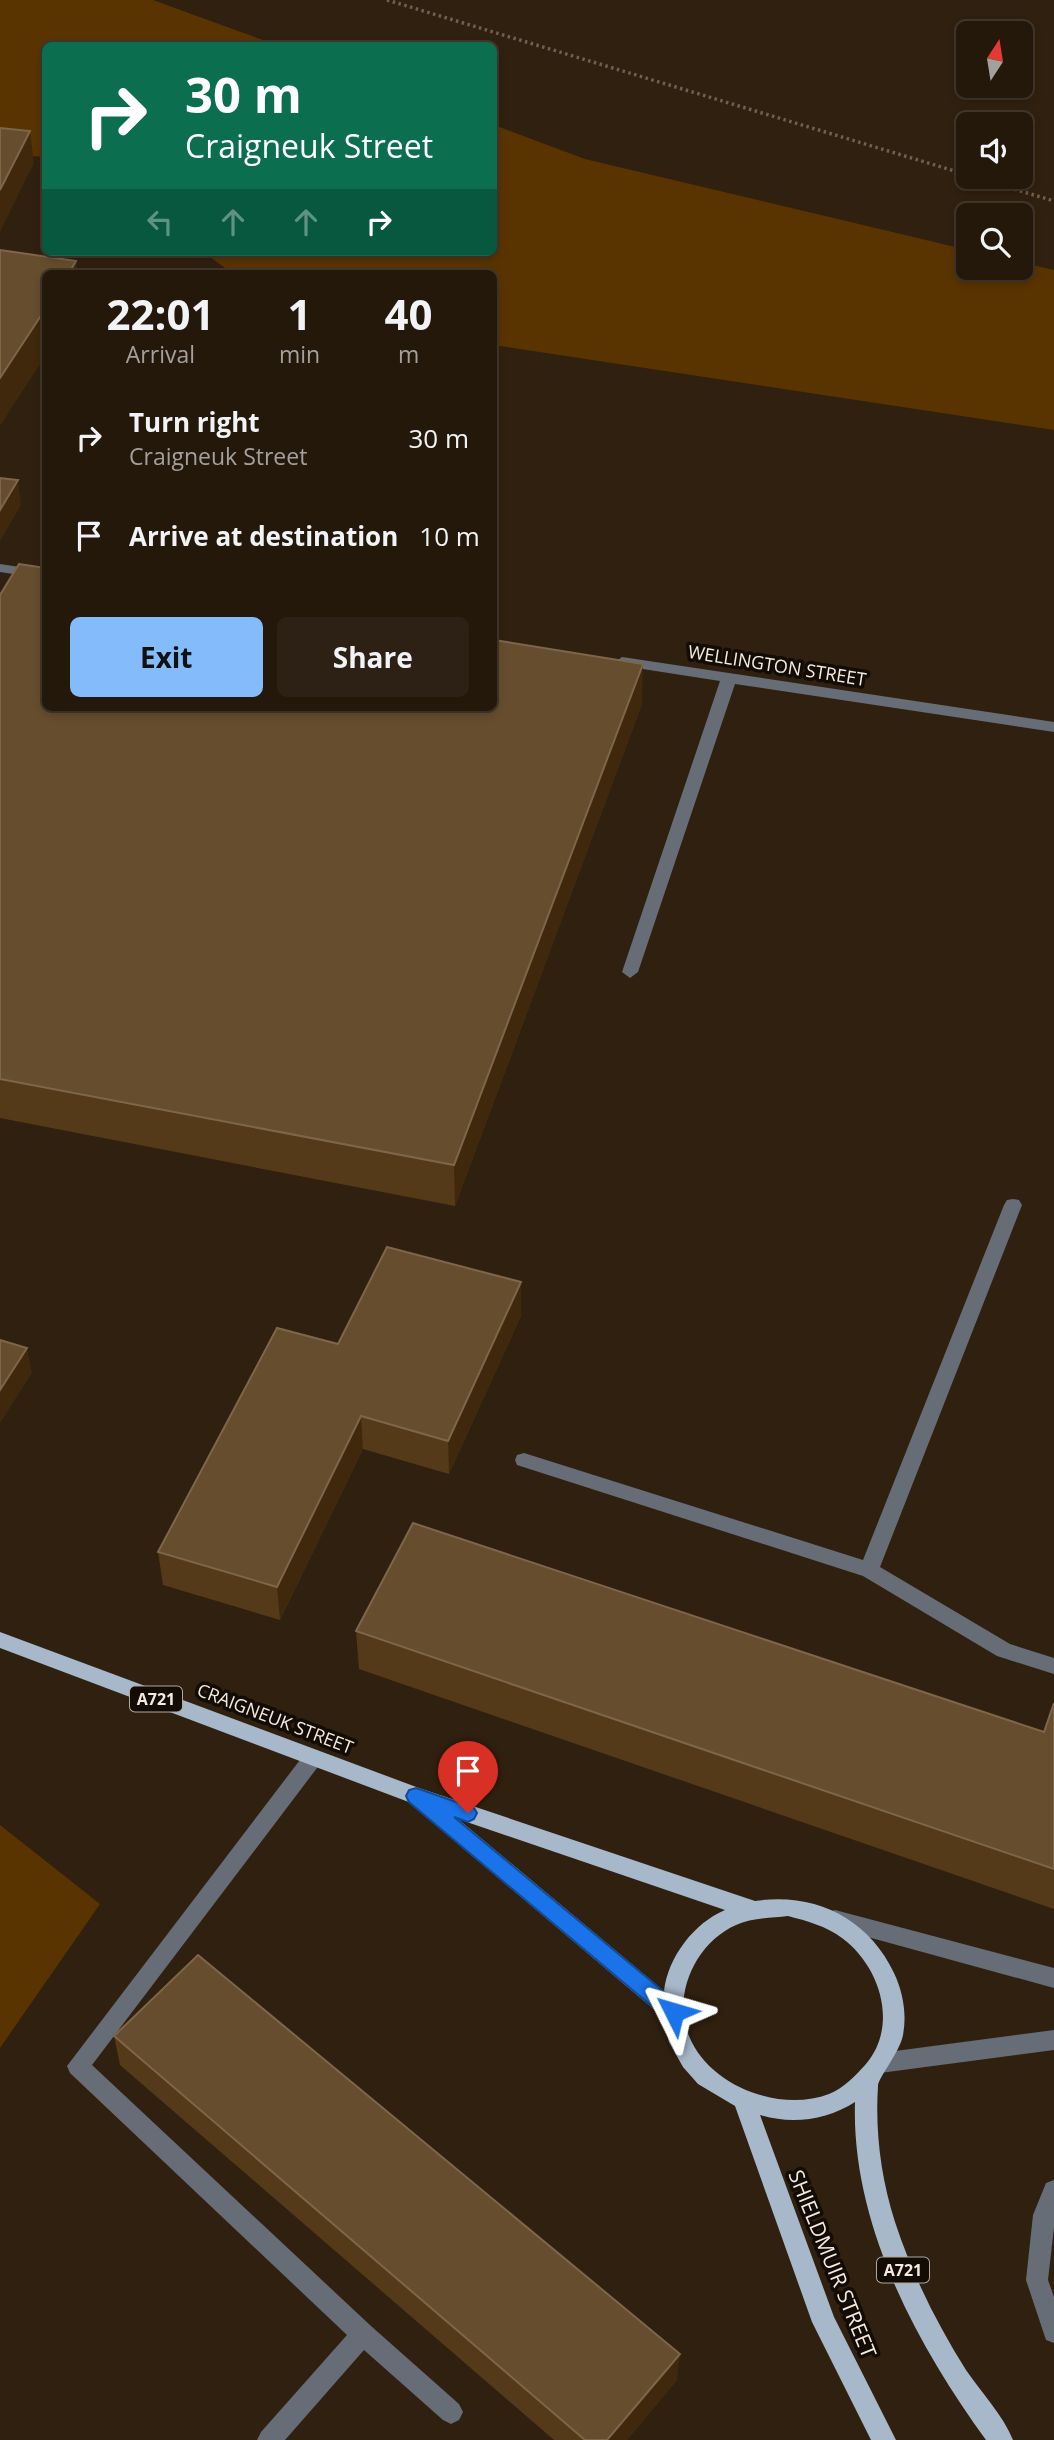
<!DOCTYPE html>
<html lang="en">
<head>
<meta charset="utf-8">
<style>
	:root { --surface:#24180b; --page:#2c2114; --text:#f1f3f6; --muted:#a3a09d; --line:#41372c; --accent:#84bcfb }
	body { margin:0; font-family:"Open Sans",sans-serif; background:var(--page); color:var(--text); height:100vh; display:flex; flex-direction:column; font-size:26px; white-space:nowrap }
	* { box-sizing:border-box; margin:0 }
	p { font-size:23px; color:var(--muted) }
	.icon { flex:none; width:38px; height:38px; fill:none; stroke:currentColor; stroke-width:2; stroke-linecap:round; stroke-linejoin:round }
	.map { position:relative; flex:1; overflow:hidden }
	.side { position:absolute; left:42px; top:270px; width:455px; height:441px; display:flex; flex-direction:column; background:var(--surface); border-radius:10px; box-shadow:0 4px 10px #0003,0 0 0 2px var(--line) }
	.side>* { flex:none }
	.guide { position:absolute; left:42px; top:42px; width:455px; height:214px; border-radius:10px; box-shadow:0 4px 10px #0003,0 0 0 2px var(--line); background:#0b6e4f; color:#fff; overflow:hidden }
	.needle { width:46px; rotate:12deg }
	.tools { position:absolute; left:956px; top:21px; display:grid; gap:14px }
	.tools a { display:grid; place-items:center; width:77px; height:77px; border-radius:10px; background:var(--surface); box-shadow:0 4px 10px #0003,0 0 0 2px var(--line); font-size:35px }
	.pin { position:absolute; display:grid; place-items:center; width:60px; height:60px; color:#fff; margin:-72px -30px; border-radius:50% 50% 50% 0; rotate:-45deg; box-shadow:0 0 7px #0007 }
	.pin .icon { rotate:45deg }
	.me { position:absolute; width:77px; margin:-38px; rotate:310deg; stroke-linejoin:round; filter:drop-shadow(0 0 5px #0008) }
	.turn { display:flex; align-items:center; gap:24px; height:147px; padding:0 28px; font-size:32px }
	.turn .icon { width:91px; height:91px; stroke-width:2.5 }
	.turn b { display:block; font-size:49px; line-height:60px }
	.lanes { display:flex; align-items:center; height:66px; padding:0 28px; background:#0003; justify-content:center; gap:35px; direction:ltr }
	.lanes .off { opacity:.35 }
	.eta { display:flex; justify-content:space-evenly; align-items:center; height:119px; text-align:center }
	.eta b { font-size:42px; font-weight:700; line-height:49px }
	.primary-button { display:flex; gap:14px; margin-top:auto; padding:14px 28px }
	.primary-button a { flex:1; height:80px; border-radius:10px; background:var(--accent); color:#111; font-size:28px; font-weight:700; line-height:80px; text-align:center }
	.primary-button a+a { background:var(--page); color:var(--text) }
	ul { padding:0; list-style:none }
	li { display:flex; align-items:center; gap:21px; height:98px; padding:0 28px }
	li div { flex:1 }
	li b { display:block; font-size:26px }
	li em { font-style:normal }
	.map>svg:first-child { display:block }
	.green { fill:#593400 }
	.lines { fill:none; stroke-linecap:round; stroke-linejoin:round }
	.path { stroke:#6f6152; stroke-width:3.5; stroke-dasharray:2.5 3.5; stroke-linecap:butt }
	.service { fill:#666d76; fill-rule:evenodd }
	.minor { fill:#666d76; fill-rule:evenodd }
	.primary { fill:#a7b8ca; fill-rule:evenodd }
	.wall { fill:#553a19 }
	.shaded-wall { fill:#3f280c }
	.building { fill:#664d2e; stroke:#7d664a; stroke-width:2 }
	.route { fill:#1a73e8; stroke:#114b97; stroke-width:2 }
	.labels { text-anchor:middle; stroke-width:7; stroke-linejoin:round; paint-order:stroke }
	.shield { fill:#130c05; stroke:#b1a79e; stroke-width:2 }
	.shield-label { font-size:16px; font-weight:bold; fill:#f5eadf }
	.street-label { font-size:18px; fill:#f5eadf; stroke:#130c05 }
	.near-street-label { font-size:21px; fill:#f5eadf; stroke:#130c05 }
</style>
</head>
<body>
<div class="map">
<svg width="1054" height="2440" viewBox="0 0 1054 2440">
	<rect width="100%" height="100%" fill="#30200f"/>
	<g class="green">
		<polygon points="0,0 153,0 277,45 46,46 45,157 0,153"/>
		<polygon points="494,125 585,159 968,250 968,268 1020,268 1020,262 1054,270 1054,430 494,345 494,273 232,273 203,252 494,252"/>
		<polygon points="0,1825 100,1904 0,2048"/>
	</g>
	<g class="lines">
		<g class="path">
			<polyline points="387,0 968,175"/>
			<polyline points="974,177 1054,201"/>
		</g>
		<g class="service">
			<polygon points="0,564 46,571 46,579 0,572"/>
			<polygon points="622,657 1054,722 1054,732 735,684 638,972 630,978 622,972 720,681 617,665 615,662"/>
			<polygon points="1013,1199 1019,1200 1022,1205 880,1567 1010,1644 1054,1658 1054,1674 997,1656 863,1576 517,1465 515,1460 517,1455 524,1453 863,1560 1004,1205 1007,1200"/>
			<polygon points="313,1749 320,1752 323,1758 320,1764 92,2065 371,2326 459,2404 463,2412 459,2420 451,2424 443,2420 364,2350 285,2440 257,2440 261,2432 347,2335 70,2073 67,2066 306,1752"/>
		</g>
		<g class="minor">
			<polygon points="835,1910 1054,1968 1054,1988 835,1928 828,1926 824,1919 828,1912"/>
			<polygon points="1054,2030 1054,2050 880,2073 872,2070 869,2063 872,2056 880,2053"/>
			<polygon points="1054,2180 1054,2227 1048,2280 1054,2297 1054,2343 1046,2340 1026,2280 1033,2215 1046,2183"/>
		</g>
		<path class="primary" d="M0,1632L419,1788L755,1901C815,1892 868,1918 894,1973C903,1992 907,2014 903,2035C900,2052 878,2078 878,2086C875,2132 881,2178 895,2222C912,2274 937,2324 966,2370C981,2392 1003,2415 1013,2440H986C917,2345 851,2224 855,2102C827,2120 792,2125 760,2115L834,2317L896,2440H871L812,2322L735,2106L698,2084L683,2067L669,2042L663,2017L417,1809L414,1804L0,1648ZM458,1819L725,1910C694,1923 668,1957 664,1991ZM788,1916C807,1921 826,1926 842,1938C880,1966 899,2025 866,2064C855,2076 844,2088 829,2094C780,2113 709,2086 689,2036C672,1996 695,1943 736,1925C751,1918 771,1918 788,1916Z"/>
	</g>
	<g class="wall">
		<polygon points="0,595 642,704 455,1206 0,1118"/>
		<polygon points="521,1282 521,1316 449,1474 363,1449 280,1620 163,1585 158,1552 338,1344"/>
		<polygon points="356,1631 1044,1732 1054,1703 1054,1909 359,1669"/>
		<polygon points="114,2036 677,2380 627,2440 554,2440 120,2065"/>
	</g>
	<g class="shaded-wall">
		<polygon points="30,131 34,163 0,232 0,190"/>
		<polygon points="76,261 78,273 69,273"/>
		<polygon points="46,308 46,355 0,426 0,378"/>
		<polygon points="18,480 21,505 0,541 0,510"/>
		<polygon points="643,664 642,704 455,1206 454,1165"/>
		<polygon points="521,1282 521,1316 449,1474 448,1441"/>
		<polygon points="27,1348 32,1373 0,1423 0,1390"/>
		<polygon points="361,1416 363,1449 280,1620 277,1587"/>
		<polygon points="680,2354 677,2380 627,2440 607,2440"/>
	</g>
	<g class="building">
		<polygon points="0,128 30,131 0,190"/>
		<polygon points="0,250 76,261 69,273 46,273 46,308 0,378"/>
		<polygon points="0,478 18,480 0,510"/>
		<polygon points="19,564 46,568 46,707 494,707 494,640 643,664 454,1165 0,1079 0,595"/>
		<polygon points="387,1247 521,1282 448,1441 361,1416 277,1587 158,1552 277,1328 338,1344"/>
		<polygon points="0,1340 27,1348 0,1390"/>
		<polygon points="413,1523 1044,1732 1054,1703 1054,1869 356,1631"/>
		<polygon points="198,1955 680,2354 607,2440 585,2440 114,2036"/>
	</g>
	<polygon class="route" points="416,1788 474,1808 477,1813 474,1819 468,1822 454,1817 681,2006 683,2012 681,2019 674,2021 667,2019 409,1802 406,1796 409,1790"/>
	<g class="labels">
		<g class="shield">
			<rect x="130" y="1686.5" width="52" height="25" rx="5"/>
			<rect x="877" y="2257.5" width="52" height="25" rx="5"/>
		</g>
		<g class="shield-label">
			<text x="156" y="1705">A721</text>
			<text x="903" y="2276">A721</text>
		</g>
		<g class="street-label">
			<text transform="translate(777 666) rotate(9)" y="6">WELLINGTON STREET</text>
			<text transform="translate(275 1719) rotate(21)" y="6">CRAIGNEUK STREET</text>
		</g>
		<g class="near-street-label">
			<text transform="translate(832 2264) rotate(68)" y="7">SHIELDMUIR STREET</text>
		</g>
	</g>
</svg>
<div class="tools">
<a><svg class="needle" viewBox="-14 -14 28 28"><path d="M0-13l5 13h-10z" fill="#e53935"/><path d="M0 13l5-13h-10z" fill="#a3a09d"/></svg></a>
<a><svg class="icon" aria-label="sound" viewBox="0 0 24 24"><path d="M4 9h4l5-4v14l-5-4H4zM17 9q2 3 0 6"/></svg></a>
<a><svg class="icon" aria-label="search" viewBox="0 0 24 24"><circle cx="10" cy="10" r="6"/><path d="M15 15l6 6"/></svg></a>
</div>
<div class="pin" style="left:468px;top:1813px;background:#d93025"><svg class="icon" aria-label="arrive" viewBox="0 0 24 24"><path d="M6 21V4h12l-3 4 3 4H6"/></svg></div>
<svg class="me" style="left:674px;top:2012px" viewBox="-20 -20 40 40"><path d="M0-17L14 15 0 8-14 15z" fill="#1a73e8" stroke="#fff" stroke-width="4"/></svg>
<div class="guide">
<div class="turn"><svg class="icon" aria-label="right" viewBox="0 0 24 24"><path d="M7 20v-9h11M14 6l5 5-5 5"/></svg><div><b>30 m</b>Craigneuk Street</div></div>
<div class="lanes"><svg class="icon off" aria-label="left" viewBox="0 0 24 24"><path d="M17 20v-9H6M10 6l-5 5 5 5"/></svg><svg class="icon off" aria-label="ahead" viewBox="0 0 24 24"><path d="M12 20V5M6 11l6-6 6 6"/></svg><svg class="icon off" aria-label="ahead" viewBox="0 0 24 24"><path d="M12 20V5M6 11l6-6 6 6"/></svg><svg class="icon" aria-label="right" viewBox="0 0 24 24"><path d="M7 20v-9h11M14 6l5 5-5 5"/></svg></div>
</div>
<section class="side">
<div class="eta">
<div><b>22:01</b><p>Arrival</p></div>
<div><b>1</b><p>min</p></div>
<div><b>40</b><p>m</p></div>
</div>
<ul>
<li><svg class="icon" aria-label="right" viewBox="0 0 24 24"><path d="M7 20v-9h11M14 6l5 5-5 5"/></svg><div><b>Turn right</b><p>Craigneuk Street</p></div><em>30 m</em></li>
<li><svg class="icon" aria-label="arrive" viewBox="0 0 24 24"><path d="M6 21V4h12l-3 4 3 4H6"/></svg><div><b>Arrive at destination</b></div><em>10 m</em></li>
</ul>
<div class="primary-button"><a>Exit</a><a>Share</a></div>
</section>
</div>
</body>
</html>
